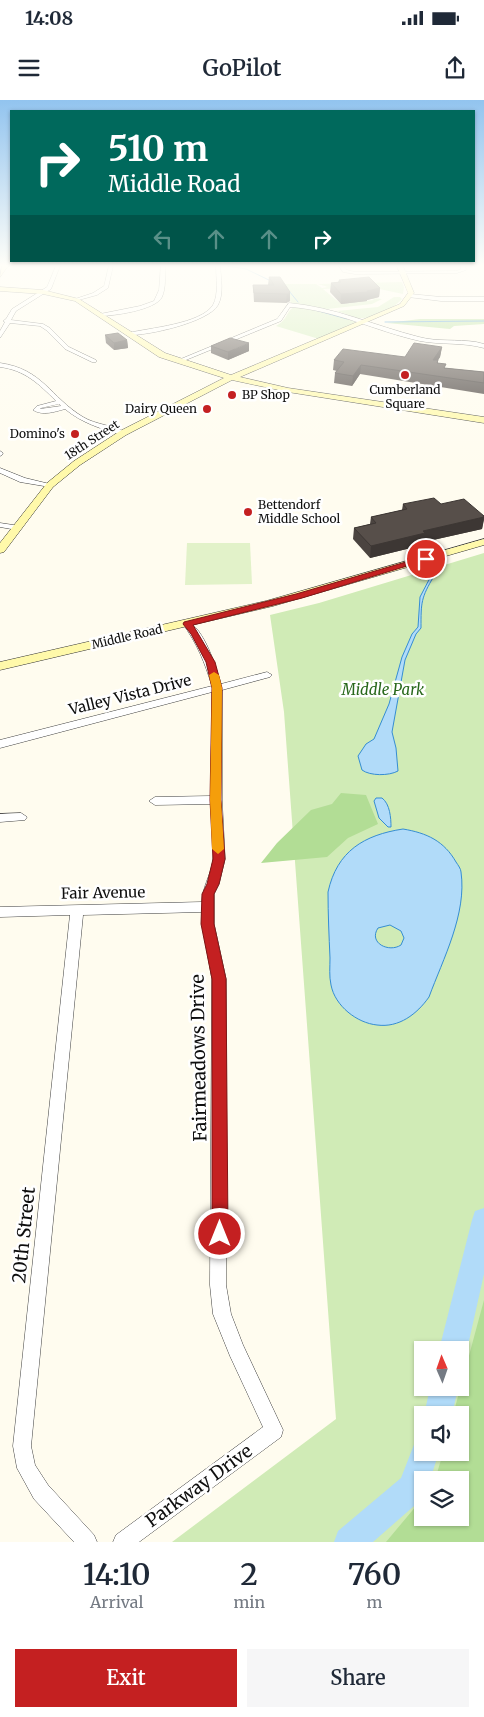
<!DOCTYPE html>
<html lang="en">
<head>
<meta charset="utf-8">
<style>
	:root { --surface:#fff; --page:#f6f6f7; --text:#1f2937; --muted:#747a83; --accent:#c42021 }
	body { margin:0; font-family:Merriweather,serif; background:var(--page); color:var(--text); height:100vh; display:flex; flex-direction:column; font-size:19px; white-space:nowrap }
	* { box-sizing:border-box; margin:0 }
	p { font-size:16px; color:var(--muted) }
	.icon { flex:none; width:28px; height:28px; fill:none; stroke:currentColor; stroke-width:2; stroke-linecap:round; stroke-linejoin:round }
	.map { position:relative; height:1442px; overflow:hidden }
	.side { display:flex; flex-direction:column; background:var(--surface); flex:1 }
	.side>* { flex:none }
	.top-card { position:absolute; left:10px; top:10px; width:465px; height:152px; border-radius:0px; box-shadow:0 1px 4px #0004; background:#00695c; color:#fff; overflow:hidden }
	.needle { width:32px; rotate:358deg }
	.tools { position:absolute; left:414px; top:1241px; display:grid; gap:10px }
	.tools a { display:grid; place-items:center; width:55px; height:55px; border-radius:0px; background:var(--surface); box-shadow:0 1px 4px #0004; font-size:25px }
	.pin { position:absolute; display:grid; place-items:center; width:42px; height:42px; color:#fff; margin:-21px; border:2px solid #fff; border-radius:50%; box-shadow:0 1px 5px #0007 }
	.me { position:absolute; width:55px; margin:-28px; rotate:0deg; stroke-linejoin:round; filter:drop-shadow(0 0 4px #0008) }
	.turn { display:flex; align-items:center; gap:18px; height:105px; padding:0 15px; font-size:22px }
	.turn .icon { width:65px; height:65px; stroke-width:2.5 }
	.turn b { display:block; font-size:35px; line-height:42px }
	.lanes { display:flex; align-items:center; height:48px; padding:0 15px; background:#0003; justify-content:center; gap:25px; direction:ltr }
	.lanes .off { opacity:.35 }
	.eta { display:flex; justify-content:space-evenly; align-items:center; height:85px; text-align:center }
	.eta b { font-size:30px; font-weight:600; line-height:35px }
	.primary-button { display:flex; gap:10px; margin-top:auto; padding:10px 15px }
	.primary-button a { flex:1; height:58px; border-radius:0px; background:var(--accent); color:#fff; font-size:20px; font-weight:600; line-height:58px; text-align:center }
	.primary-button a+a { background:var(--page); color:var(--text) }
	.status { display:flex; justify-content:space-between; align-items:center; height:35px; padding:0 25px; background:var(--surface); direction:ltr }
	.status svg { height:14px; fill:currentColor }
	header { display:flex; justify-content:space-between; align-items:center; height:65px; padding:0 15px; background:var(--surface); font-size:22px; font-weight:600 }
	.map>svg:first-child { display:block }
	.green { fill:#d0ebb6; fill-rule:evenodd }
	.forest { fill:#b2dd95 }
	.pitch { fill:#e2f2c9 }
	.water { fill:#b1dbf9; stroke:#358dd3; fill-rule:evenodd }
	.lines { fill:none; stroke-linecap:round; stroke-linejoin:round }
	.stream { stroke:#358dd3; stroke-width:1 }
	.river { fill:#b1dbf9; fill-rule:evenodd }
	.street-casing { stroke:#414141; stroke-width:1 }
	.secondary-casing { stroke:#303030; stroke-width:1 }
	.street { fill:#fff; fill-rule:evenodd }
	.secondary { fill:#fff9aa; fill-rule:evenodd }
	.wall { fill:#4b4440 }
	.shaded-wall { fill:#3d3734 }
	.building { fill:#574f4a; stroke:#3d3734 }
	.route { fill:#c42021; stroke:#7f1515 }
	.slow { fill:#f59e0b }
	.poi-dot { fill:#c42021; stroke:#fff; stroke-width:2 }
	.labels { text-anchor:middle; stroke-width:5; stroke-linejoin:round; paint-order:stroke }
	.far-poi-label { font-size:12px; fill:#0e0e0e; stroke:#fff; text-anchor:start }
	.far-street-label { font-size:12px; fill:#0e0e0e; stroke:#fff }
	.park-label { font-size:15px; font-style:italic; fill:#28681b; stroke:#fff }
	.street-label { font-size:15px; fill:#0e0e0e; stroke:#fff }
	.near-street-label { font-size:18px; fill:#0e0e0e; stroke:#fff }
</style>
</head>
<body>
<div class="status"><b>14:08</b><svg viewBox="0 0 49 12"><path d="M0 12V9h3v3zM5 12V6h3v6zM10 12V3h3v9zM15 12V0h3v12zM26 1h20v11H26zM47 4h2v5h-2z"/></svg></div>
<header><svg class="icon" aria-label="menu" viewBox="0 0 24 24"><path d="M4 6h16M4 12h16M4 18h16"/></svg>GoPilot<svg class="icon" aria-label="share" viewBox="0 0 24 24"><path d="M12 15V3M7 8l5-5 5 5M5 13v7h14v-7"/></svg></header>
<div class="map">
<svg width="484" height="1442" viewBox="0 0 484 1442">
	<rect width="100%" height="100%" fill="#fffcef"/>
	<g class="green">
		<polygon points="402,182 404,187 403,194 370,187 323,189 341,204 374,200 372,198 382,199 372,204 327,209 292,204 280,184 316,184 322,188 328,187 318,184"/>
		<path d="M394,197H400L402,199C393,209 371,220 357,218C350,216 344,213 337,211L378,207Z"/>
		<path d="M295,207H313L356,222L319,239L276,226C288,220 287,209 295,207Z"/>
		<path d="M484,453V1442H172L336,1319L284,612L270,515L319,503ZM422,1250H460V1288H422ZM422,1315H460V1352H422ZM422,1380H460V1418H422Z"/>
	</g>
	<g class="forest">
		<polygon points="420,219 484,219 484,224 454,226 450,229 387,223"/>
		<polygon points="341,693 366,695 378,724 348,738 327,757 261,763 277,743 311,710 332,704"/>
		<polygon points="484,1200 484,1442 386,1442 422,1399 422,1418 460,1418 460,1380 435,1380 443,1353 460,1352 460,1315 453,1315"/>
	</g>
	<polygon class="pitch" points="187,443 250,443 252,484 185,485"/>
	<g class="water">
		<path d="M432,474L434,476C421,498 421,502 421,528L416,534L405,560L392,632L396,648L398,671C389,676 370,676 362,670L358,656L366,644L374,639L389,604L402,557L412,534L418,527L420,497Z"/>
		<path d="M376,698H382C390,704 391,718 391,727H388L379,718L374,701Z"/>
		<path d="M403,729C427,733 444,741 456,762C458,765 461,769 461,772C467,814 443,859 429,897C417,914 399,928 377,925C357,923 335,906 331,885C329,876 330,867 330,858C329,836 328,814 328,792C337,751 364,735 403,729ZM390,825L401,831L404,838L401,845C389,853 368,843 378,828Z"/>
	</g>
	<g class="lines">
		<g class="stream">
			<polyline points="227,166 246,169 271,181"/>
			<polyline points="289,191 298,202"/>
			<polyline points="315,210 347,219"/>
			<polyline points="385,222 484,221"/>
		</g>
		<g class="river">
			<polygon points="484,1108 484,1174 467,1250 463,1260 460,1261 460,1250 439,1250 472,1120 475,1111"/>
			<polygon points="430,1288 458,1288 452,1315 424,1315"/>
			<polygon points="422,1339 422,1352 439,1352 430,1380 422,1380 422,1399 373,1442 334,1442 338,1431 401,1378 415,1342"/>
		</g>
		<defs>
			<g id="street">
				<polygon points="56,166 60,166 51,189 16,211 11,220 43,224 50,228 69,247 96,260 96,262 92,262 65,249 46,230 40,226 10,223 0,238 0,231 5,222 3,221 6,219 12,209 47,187"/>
				<polygon points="109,166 113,166 108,188 97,195 75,201 75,199 93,193 104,186"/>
				<path d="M161,166H165C165,176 166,188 162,197C156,210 113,216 100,216V214L140,206L154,201L159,190Z"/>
				<path d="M216,166H220C221,178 224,194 218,205C209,222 147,236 128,235V233C149,228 201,224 213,205C219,194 216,178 216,166Z"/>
				<polygon points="339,166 343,166 347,170 355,172 457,171 461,169 461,166 465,166 466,170 457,173 355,174 343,172"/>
				<polygon points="410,194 441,197 484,197 484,201 441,201 408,197"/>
				<path d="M289,203C335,207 375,226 419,237C437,242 457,239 476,242L484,244V248C463,242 441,245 420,241C375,231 336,210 290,207L281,221L181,262L176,261L277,219Z"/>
				<path d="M0,263C43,269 50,297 83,317C96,325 114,325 126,333L123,335C101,329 82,323 65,309C54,312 43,316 33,310L37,306L56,301C39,284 25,270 0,267ZM59,304L61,306L40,309L41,308Z"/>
				<polygon points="0,351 3,353 2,355 0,356"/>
				<polygon points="0,368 25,378 54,385 50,387 20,382 0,373"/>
				<polygon points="0,423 20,426 21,428 17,430 0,427"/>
				<path d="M187,521C204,528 216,567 221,584L267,572L272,575L270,577L222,590V700L225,759L219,784L214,794V824L226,879V1185L231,1214L243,1245L283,1330L281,1337L139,1442H113L116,1435L263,1327L230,1256L213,1214L210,1185L212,879L202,824V812L83,815L31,1346L35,1365L48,1385L94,1435L97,1442H74L34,1399L17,1368L13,1346L70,815L0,817V807L202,802C202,788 211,775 213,760C215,742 211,722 211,704L155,705L149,701L155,697L211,696L212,592L0,648V640L212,586C205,563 197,543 183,524Z"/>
				<polygon points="21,713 27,717 25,720 0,722 0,714"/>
			</g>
			<g id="secondary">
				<polygon points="2,166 8,166 0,177"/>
				<polygon points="397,166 403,166 414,193 404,206 240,277 288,288 484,317 484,323 288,292 232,280 126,335 80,365 53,387 4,452 0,453 0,443 47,383 74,361 120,331 224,278 159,257 75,201 43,194 0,191 0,187 43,190 79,199 165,253 231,275 400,204 408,193"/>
				<polygon points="484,439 484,445 273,506 0,570 0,562 266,501"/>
			</g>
		</defs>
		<use href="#street" class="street-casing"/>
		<use href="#secondary" class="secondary-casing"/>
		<use href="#street" class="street"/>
		<use href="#secondary" class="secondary"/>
	</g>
	<g class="wall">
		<polygon points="269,177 280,177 290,201 286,203 254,202 253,185 268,185"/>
		<polygon points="339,180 380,188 379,197 367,200 367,201 341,204 330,192 331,183 338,182"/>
		<polygon points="105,235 127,240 128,248 114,250 106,243"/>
		<polygon points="211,246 249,251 228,260 211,253"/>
		<polygon points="442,247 440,257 438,260 438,263 445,268 484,272 484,294 360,274 352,286 334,283 335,273 337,271 333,270 334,260 405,257"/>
		<polygon points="403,404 441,404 484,416 484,420 482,429 424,442 423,445 370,458 353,439 354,428 370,424 371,417 402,410"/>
	</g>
	<g class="shaded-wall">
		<polygon points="380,188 379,197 367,200 367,201 341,204 341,194 367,191"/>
		<polygon points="290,192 290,201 286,203 287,194"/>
		<polygon points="127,240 128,248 114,250 114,243"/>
		<polygon points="249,243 249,251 228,260 228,252"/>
		<polygon points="442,247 440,257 432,270 433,260"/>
		<polygon points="361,265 360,274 352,286 353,276"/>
		<polygon points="484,417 482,429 424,442 423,445 370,458 371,446 423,431"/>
	</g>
	<g class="building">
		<polygon points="269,177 280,177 290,192 287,194 254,193 253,185 274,185"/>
		<polygon points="369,177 380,188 367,191 368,192 341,194 331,183 341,182 339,180"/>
		<polygon points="118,233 127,240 114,243 105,235"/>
		<polygon points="230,238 249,243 228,252 211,246"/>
		<polygon points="414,243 442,247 433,260 438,260 437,263 446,264 444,268 484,272 484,283 361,265 353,276 335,273 344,262 334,260 343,249 405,257"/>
		<polygon points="434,398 441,404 464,399 484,416 484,417 423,431 425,433 371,446 354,428 376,423 371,417 407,409 403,404"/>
	</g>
	<linearGradient id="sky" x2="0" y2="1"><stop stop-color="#92c4ef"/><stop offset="0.45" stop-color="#fffef8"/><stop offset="1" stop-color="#fffef8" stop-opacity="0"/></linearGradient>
	<rect width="484" height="368" fill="url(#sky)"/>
	<polygon class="route" points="423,457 430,459 302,498 193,525 215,562 222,588 221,700 225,759 219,784 214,794 214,824 226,879 228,1134 226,1140 220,1143 214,1140 212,1134 212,879 201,824 202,794 207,784 213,759 210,700 212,588 206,562 191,534 183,524 184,522 296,494"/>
	<polygon class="slow" points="214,572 219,575 222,588 221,700 224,749 218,754 212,749 210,700 212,588 209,575"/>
	<g class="poi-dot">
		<circle cx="405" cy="275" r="5"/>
		<circle cx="232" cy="295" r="5"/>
		<circle cx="207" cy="309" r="5"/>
		<circle cx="75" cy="334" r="5"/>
		<circle cx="248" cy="412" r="5"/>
	</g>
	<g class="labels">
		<g class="far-poi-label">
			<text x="405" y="294" text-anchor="middle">Cumberland<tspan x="405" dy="14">Square</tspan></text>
			<text x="242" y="299">BP Shop</text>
			<text x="197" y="313" text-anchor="end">Dairy Queen</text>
			<text x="65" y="338" text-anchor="end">Domino's</text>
			<text x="258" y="409">Bettendorf<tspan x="258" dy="14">Middle School</tspan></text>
		</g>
		<g class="far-street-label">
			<text transform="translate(92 340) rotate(-33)" y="4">18th Street</text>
			<text transform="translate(127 537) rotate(-13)" y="4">Middle Road</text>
		</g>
		<g class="park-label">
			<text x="383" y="595">Middle Park</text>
		</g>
		<g class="street-label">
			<text transform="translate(130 595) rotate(-14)" y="5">Valley Vista Drive</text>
			<text transform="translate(103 793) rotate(-1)" y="5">Fair Avenue</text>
		</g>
		<g class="near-street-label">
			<text transform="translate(199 958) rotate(-91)" y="6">Fairmeadows Drive</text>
			<text transform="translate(24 1135) rotate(-84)" y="6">20th Street</text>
			<text transform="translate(199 1386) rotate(-36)" y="6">Parkway Drive</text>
		</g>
	</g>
</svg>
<div class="tools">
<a><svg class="needle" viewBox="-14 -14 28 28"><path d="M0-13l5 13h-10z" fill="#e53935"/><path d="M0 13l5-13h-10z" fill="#747a83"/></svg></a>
<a><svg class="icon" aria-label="sound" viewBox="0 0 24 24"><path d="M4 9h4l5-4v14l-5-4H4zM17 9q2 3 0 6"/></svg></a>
<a><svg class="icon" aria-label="layers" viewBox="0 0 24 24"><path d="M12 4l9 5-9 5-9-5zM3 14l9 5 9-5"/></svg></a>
</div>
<div class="pin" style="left:426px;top:459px;background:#d93025"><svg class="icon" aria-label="arrive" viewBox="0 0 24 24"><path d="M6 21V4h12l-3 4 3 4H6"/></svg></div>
<svg class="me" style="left:220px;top:1134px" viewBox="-20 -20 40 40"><circle r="17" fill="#c42021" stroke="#fff" stroke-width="3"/><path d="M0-11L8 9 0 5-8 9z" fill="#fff"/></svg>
<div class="top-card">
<div class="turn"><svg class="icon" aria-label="right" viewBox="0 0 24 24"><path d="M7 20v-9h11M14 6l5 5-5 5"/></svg><div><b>510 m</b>Middle Road</div></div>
<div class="lanes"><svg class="icon off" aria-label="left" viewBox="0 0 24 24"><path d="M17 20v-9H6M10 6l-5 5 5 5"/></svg><svg class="icon off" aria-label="ahead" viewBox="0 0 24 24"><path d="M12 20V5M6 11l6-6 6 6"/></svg><svg class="icon off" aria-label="ahead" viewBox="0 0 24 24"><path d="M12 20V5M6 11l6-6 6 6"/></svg><svg class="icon" aria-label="right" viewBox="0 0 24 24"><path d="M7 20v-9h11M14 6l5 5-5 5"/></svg></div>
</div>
</div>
<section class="side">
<div class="eta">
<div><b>14:10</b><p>Arrival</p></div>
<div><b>2</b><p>min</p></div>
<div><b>760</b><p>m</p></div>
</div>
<div class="primary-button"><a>Exit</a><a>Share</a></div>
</section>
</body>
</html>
